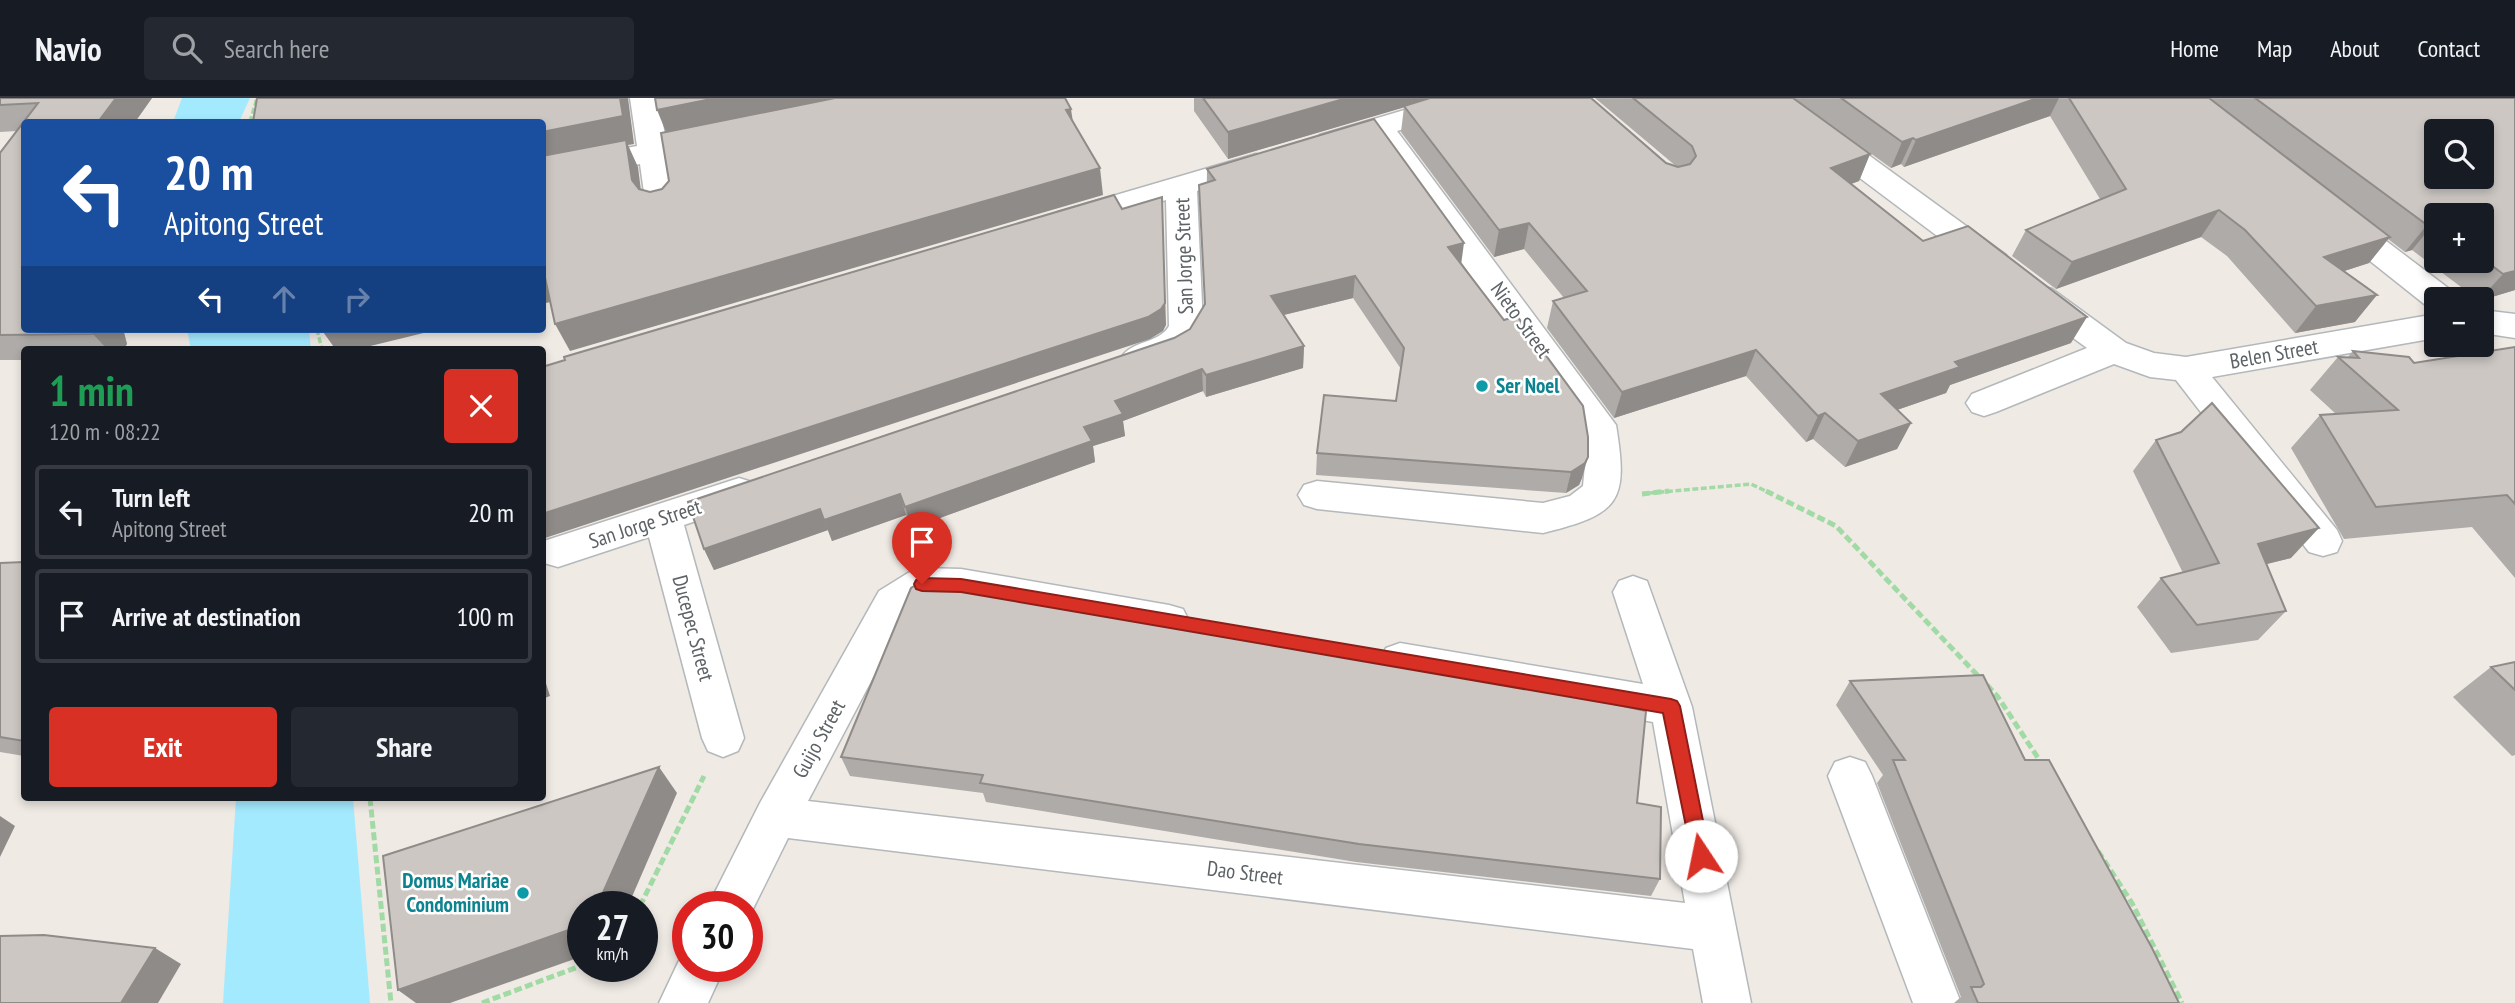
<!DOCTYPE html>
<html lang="en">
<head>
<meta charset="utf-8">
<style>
	:root { --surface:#171b24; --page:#242831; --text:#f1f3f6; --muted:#9ea1a6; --line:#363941; --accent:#d93025 }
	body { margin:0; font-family:"PT Sans Narrow",sans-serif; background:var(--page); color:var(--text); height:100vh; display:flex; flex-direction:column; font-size:26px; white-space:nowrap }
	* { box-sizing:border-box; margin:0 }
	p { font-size:23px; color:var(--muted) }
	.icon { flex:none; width:38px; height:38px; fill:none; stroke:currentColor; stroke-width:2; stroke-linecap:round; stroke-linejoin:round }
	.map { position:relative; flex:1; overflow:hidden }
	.details { position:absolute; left:21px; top:248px; width:525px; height:455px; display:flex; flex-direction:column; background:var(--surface); border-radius:7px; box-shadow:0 4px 10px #0003 }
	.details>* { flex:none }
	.guide { position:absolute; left:21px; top:21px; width:525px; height:214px; border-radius:7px; box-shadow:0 4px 10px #0003; background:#1a4fa0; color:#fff; overflow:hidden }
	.tools { position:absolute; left:2424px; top:21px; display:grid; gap:14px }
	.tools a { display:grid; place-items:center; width:70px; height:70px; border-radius:7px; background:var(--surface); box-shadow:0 4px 10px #0003; font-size:35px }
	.speed { position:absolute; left:567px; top:793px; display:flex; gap:14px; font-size:35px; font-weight:700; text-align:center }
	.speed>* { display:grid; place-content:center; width:91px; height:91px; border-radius:50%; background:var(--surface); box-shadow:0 4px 10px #0003; line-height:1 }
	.speed small { font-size:18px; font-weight:400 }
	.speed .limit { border:10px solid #d22; background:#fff; color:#111 }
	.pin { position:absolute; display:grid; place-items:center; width:60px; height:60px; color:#fff; margin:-72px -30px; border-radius:50% 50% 50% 0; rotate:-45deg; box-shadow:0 0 7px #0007 }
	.pin .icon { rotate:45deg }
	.me { position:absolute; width:77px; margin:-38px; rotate:349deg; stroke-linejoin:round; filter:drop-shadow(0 0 5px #0008) }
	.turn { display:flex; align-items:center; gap:24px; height:147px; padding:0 28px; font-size:32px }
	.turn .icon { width:91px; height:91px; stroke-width:2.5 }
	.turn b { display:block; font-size:49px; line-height:60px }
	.lanes { display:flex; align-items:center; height:66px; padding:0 28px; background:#0003; justify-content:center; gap:35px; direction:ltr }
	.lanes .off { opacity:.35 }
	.round { display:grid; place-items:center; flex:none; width:74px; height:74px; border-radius:7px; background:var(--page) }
	.summary { display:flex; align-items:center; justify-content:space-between; height:119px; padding:0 28px }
	h1 { font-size:42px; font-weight:600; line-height:52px; color:#1e9e55 }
	.primary-button { display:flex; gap:14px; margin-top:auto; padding:14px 28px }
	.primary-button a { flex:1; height:80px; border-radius:7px; background:var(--accent); color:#fff; font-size:28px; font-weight:600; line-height:80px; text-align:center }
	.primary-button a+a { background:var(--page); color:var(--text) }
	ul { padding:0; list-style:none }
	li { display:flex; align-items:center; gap:21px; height:94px; margin:0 14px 10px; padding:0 14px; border:4px solid var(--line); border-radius:7px }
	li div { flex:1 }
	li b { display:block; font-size:26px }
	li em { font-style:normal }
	header { display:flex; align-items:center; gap:42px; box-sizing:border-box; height:98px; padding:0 35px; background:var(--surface); border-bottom:2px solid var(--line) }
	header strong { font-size:33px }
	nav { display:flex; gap:38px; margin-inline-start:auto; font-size:24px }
	.search { width:490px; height:63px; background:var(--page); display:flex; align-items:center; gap:18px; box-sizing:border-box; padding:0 24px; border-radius:7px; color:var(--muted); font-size:26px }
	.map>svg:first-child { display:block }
	.water { fill:#a4eaff }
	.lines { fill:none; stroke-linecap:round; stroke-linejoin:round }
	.minor-casing { stroke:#b4b8bb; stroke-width:3 }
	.path-far1 { stroke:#a2daa5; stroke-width:3.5; stroke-dasharray:6 2.5; stroke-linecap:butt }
	.path { stroke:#a2daa5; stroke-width:5; stroke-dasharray:8 3.5; stroke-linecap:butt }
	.minor { fill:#fff; fill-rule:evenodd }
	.wall { fill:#afaba8; fill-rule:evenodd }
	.shaded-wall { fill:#8f8b88 }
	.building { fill:#ccc7c3; stroke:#8f8b88; stroke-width:2; fill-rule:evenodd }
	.route { fill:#d93025; stroke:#8d1f18; stroke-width:2 }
	.culture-dot { fill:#0f9aa8; stroke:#fff; stroke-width:2.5 }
	.labels { text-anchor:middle; stroke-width:5; stroke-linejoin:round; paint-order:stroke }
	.street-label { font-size:21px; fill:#5c6265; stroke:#fff }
	.culture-label { font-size:21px; font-weight:bold; fill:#0d838f; stroke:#fff; text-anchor:start }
</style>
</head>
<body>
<header>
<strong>Navio</strong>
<div class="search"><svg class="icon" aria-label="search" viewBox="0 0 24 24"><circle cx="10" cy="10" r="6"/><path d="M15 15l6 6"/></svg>Search here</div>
<nav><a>Home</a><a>Map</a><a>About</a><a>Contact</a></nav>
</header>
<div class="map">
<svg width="2515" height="905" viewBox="0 0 2515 905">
	<rect width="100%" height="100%" fill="#efeae4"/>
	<g class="water">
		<polygon points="182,0 250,0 239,24 173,24"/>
		<polygon points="187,231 309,231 311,252 191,252"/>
		<polygon points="236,700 353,700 370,905 223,905"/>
	</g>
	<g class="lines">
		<defs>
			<g id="minor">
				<polygon points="630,0 658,0 666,42 714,33 724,36 729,42 724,48 669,60 678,109 673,116 662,119 651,116 646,109 640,66 542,85 542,66 637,48"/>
				<path d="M1445,0H1490L1486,6L1397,33L1616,327C1629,405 1619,416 1543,435L1317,411L1304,407L1298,397L1304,387L1317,383L1543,405L1570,398L1583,388L1585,367L1580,329L1372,40L1330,52L1320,49L1315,43L1320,37Z"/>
				<polygon points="1757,0 1790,0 2006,157 2011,165 2006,173 1995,176 1984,173 1761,6"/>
				<path d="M1256,56L1267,58L1271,65L1267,72L1197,93L1203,228L1190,251L1138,272L1126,269L1121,260C1131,242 1159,246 1169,228L1166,102L1069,131L1058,128L1053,121L1058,114Z"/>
				<polygon points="2337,111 2348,114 2452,193 2456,201 2436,201 2436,211 2428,209 2326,128 2321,121 2326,114"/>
				<polygon points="2040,188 2052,191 2126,245 2154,255 2186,259 2436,216 2436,240 2212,279 2337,432 2342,443 2337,454 2323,458 2309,454 2176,282 2150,279 2114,266 1996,314 1984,318 1972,314 1966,305 1972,296 2087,250 2028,207 2023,199 2028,191"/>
				<polygon points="2482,212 2515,216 2515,240 2482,235"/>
				<polygon points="739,380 752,384 758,394 752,404 684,427 744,640 738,653 723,659 708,653 702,640 649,439 558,469 544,465 544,443"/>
				<polygon points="922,470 961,471 1169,507 1183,511 1189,523 1183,535 1169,539 961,503 928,502 907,515 808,703 1685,805 1653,624 1400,579 1386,574 1380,562 1386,550 1400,545 1643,586 1613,494 1619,483 1633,478 1647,483 1692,609 1751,905 1703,905 1693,851 788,740 747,823 747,808 708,808 760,705 879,493 908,475"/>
				<polygon points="1850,659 1865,664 1872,678 1961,905 1913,905 1828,678 1835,664"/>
				<polygon points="688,850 688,868 725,868 708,905 659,905 684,852"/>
			</g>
		</defs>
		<use href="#minor" class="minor-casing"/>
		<g class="path-far1">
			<polyline points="250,24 257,0"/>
			<polyline points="317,231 322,252"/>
			<polyline points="1650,395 1751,386 1770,395"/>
		</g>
		<g class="path">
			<polyline points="1766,393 1836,428 1981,581"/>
			<polyline points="1642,396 1669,393"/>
			<polyline points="1987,587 1998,599 2042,666"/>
			<polyline points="370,700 391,905"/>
			<polyline points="2098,753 2132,805 2182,905"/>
			<polyline points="640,808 704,678"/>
			<polyline points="482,905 583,867"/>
		</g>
		<use href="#minor" class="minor"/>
	</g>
	<g class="wall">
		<polygon points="0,0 152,0 135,24 24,24 123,231 127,246 123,252 24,252 24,262 0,262 0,55 17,33 0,34"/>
		<polygon points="1194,0 1591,0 1666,65 1677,69 1595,0 1793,0 1870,56 1859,83 1851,86 1923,143 2071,245 1950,287 1946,295 1897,312 1911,325 1897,351 1845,369 1813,341 1806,344 1746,278 1614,320 1547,230 1553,203 1564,200 1524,151 1494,159 1401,34 1404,9 1228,61 1194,13"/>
		<path d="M1794,0H2515V192L2482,202L2477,201L2412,152L2405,154L2388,141L2369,165L2344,173L2355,224L2295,235L2227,158L2201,139L2056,191L2012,158L2026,132L2100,101L2050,18L1904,69L1901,66L1891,70ZM2436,117H2482V163H2436Z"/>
		<polygon points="1207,71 1461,166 1582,380 1579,387 1566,395 1316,377 1317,355 1396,303 1401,271 1353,200 1284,217 1304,248 1303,270 1206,299 1203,293 1123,323 1125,338 1093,348 1095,364 912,430 906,417 832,443 828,432 714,472 704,451 1174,240 1190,231 1205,206"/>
		<polygon points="2515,249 2515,480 2472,429 2344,441 2291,350 2320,317 2336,316 2310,292 2338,259 2348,259 2353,253 2414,265"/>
		<polygon points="2156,342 2291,460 2266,466 2286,513 2258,542 2171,555 2137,509 2161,480 2183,475 2133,373"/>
		<polygon points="24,464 24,658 0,654 0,465"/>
		<polygon points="2515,564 2515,657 2512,658 2453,599 2491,569"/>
		<polygon points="1850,583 2025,662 2179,905 1954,905 1961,899 1877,685 1883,677 1836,607"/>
		<polygon points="841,659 1637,705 1660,781 1651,798 1356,764 986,704 983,695 850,678"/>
	</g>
	<g class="shaded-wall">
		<polygon points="116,0 152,0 135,24 98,24"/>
		<polygon points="620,0 628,0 634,46 628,47 638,69 643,109 542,64 542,34"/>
		<polygon points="716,0 863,0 668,39 657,12"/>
		<polygon points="1347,0 1436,0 1228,61 1228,34"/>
		<polygon points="2038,0 2059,0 2050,18 1904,69 1916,42"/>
		<polygon points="1071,11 1075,38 1066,12"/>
		<polygon points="1913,40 1901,66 1891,70 1902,44"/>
		<polygon points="1870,56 1859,83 1821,97 1831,70"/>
		<polygon points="1100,70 1103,97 570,253 555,226"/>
		<polygon points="1162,99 1166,227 1163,233 1150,241 542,441 542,416"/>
		<polygon points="2219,112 2201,139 2056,191 2072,164"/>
		<polygon points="1529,125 1524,151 1494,159 1499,132"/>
		<polygon points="2434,125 2412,152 2405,154 2427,127"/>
		<polygon points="2390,139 2369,165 2304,186 2324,159"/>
		<polygon points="1464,145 1461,167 1448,149"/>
		<polygon points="2515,173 2515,192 2482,202 2480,201 2503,176"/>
		<polygon points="542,175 544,175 558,202 542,206"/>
		<polygon points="1355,178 1353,200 1271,220 1271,198"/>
		<polygon points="2377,197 2355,224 2295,235 2316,208"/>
		<polygon points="2087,219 2071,245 1950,287 1946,295 1868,322 1881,296 1955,264"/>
		<polygon points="97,231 123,231 127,246 123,252 108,252 93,236"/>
		<polygon points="321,231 440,231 354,252 336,252"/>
		<polygon points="1304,248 1303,270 1206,299 1206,277"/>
		<polygon points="1756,252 1746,278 1614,320 1622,294"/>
		<polygon points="1202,271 1203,293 1123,323 1125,338 1093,348 1095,364 912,430 905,409 1084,329 1115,303"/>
		<polygon points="1825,315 1813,341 1806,344 1818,318"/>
		<polygon points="1911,325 1897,351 1845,369 1858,343"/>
		<polygon points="1588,359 1582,380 1579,387 1566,395 1571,374"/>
		<polygon points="900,396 906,417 832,443 824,422"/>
		<polygon points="820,411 828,432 714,472 704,451"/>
		<polygon points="2319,430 2291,460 2231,475 2258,446"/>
		<polygon points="542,573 550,598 542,601"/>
		<polygon points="659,669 677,695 628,808 597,808"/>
		<polygon points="0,718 15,728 0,759"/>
		<polygon points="583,827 583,858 450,905 416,905 398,892"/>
		<polygon points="155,850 181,866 158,905 121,905"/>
	</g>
	<g class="building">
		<polygon points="0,0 116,0 98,24 24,24 24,231 97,231 93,236 0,237 0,55 38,5 0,7"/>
		<polygon points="257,0 620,0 623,18 542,34 542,24 253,24"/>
		<polygon points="655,0 716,0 657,12"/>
		<polygon points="835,0 1065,0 1071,11 1066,12 1100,70 555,226 544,175 542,175 542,58 626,42 632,82 639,91 650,94 662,91 669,83 661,35"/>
		<polygon points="1203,0 1347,0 1228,34"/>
		<polygon points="1430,0 1591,0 1666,65 1678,69 1690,66 1696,58 1692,48 1633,0 1793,0 1870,56 1831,70 1923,143 1968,128 2087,219 1955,264 1960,269 1881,296 1911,325 1858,343 1825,315 1818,318 1756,252 1622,294 1553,203 1587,193 1529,125 1499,132 1404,8"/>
		<polygon points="1841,0 2038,0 1916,42 1913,40 1902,44"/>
		<polygon points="2069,0 2209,0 2390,139 2324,159 2377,197 2316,208 2245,132 2219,112 2072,164 2026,132 2126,91"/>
		<path d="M2255,0H2515V173L2503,176L2482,160V117H2436V127L2434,125L2427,127ZM2436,33H2482V79H2436Z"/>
		<polygon points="1374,21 1464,145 1448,149 1504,222 1517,218 1583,308 1588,339 1588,359 1585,365 1571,374 1317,355 1324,297 1396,303 1404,250 1355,178 1271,198 1304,248 1206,277 1202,271 1115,303 1123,316 1084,329 1092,343 905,409 900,396 824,422 820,411 704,451 688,404 1174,240 1190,231 1205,206 1199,87 1215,82 1207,71"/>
		<polygon points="1114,97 1122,111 1162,99 1165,205 1161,211 1148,219 542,416 542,269 565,262 564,259"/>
		<polygon points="2515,249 2515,406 2507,397 2376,409 2320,317 2398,312 2338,259 2359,260 2353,253 2409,259 2414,265"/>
		<polygon points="2212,305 2319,430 2258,446 2286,513 2197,527 2161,480 2219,465 2156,342 2181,334"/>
		<polygon points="24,464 24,643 0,639 0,465"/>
		<polygon points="916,487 1142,517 1444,569 1646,613 1637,705 1661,709 1660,781 1359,746 980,685 983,677 841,659 911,490"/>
		<polygon points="2515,564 2515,592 2491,569"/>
		<polygon points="1983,577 2025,662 2049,662 2152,850 2179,905 1978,905 1971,889 1981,889 1984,886 1893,662 1905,662 1850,583"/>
		<polygon points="659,669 597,808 583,808 583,827 398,892 383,758"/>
		<polygon points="44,837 155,850 121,905 0,905 0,838"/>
	</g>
	<polygon class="route" points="922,480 961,481 1671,601 1677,603 1680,608 1710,758 1708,764 1701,767 1694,764 1692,758 1663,615 961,494 922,493 916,491 914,486 916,482"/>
	<g class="culture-dot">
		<circle cx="1482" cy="288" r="7"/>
		<circle cx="523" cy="795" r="7"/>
	</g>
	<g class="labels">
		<g class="street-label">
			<text transform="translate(1184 158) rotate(-92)" y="7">San Jorge Street</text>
			<text transform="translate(1521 222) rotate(54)" y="7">Nieto Street</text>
			<text transform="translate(2274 256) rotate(-10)" y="7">Belen Street</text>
			<text transform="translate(645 426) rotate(-18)" y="7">San Jorge Street</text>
			<text transform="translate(693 530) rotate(75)" y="7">Ducepec Street</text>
			<text transform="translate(819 641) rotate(-61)" y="7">Guijo Street</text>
			<text transform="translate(1245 775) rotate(7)" y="7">Dao Street</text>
		</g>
		<g class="culture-label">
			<text x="1496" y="295">Ser Noel</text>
			<text x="509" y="790" text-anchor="end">Domus Mariae<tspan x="509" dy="24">Condominium</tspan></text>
		</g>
	</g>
</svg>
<div class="tools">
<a><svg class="icon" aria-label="search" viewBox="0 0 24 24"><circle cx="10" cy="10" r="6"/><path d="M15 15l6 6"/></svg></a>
<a>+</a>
<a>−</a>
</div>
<div class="speed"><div>27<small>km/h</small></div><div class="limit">30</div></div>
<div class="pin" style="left:922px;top:486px;background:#d93025"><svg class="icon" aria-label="arrive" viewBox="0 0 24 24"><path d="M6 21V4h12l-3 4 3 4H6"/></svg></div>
<svg class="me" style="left:1701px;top:758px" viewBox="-20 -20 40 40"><circle r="19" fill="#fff"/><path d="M0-13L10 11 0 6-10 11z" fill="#d93025"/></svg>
<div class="guide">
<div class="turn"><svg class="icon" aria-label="left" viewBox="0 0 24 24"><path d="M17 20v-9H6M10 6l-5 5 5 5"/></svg><div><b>20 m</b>Apitong Street</div></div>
<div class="lanes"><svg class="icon" aria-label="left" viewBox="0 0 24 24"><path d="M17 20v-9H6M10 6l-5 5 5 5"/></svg><svg class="icon off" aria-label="ahead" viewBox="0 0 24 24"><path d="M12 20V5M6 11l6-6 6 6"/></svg><svg class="icon off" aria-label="right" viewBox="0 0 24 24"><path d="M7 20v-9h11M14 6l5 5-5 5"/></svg></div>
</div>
<section class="details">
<div class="summary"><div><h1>1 min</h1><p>120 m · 08:22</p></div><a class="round" style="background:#d93025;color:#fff"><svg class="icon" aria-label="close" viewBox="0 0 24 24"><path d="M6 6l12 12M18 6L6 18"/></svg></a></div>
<ul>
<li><svg class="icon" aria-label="left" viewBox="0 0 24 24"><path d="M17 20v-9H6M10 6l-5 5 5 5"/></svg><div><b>Turn left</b><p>Apitong Street</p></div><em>20 m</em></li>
<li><svg class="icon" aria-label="arrive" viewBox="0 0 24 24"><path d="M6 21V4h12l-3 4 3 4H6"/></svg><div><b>Arrive at destination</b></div><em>100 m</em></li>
</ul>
<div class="primary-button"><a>Exit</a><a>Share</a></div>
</section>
</div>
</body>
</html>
